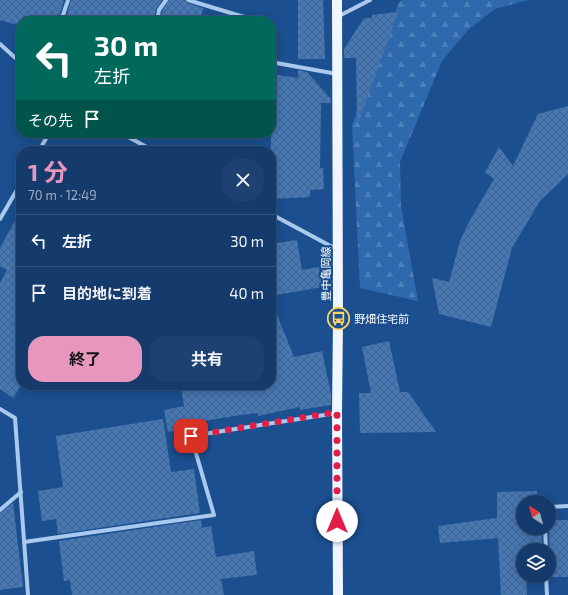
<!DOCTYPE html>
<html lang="ja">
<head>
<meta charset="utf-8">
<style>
	:root { --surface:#143b6b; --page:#1d4271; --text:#f1f3f6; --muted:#9dadc1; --line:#33557e; --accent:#e797bd }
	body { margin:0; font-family:"Exo 2","Noto Sans JP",sans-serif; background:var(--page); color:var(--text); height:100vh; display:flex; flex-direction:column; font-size:15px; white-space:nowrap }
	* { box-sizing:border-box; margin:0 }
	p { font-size:13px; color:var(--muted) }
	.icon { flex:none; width:22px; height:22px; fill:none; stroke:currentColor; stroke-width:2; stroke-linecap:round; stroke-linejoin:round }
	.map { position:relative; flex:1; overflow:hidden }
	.details { position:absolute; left:16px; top:146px; width:260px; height:244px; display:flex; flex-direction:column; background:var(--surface); border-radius:16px; box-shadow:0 2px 10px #0003,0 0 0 1px var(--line) }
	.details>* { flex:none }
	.top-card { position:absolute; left:16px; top:16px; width:260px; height:122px; border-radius:16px; box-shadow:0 2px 10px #0003,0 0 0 1px var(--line); background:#00695c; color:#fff; overflow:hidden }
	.needle { width:26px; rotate:323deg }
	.buttons { position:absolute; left:516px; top:495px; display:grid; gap:8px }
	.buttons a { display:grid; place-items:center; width:40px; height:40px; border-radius:50%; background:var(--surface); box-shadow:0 2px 10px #0003,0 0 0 1px var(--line); font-size:20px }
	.pin { position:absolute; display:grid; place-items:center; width:34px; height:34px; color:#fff; margin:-17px; border-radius:8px; box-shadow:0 2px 6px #0006 }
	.me { position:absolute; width:44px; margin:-22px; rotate:0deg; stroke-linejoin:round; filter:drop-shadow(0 0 3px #0008) }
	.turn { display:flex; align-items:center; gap:14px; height:84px; padding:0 12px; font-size:18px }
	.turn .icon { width:52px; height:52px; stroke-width:2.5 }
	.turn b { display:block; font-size:28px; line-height:34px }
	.then { display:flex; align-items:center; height:38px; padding:0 12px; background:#0003; gap:8px; font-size:15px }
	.round { display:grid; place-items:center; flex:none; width:42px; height:42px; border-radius:16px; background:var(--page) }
	.overview { display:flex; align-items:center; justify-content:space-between; height:68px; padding:0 12px }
	h1 { font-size:24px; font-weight:700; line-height:30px; color:var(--accent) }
	.cta { display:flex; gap:8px; margin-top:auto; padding:8px 12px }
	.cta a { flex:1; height:46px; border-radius:16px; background:var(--accent); color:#111; font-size:16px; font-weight:700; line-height:46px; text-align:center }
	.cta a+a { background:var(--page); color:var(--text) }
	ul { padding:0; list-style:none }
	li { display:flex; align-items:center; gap:12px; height:52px; padding:0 12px; border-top:1px solid var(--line) }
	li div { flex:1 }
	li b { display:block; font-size:15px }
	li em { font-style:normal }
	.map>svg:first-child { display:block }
	.forest { fill:url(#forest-firs) }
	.building { fill:url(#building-cross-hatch) }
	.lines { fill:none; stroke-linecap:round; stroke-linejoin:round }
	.minor { stroke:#a9c9ee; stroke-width:4 }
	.primary { stroke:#f0f6ff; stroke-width:10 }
	.route { stroke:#e11d48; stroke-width:7; stroke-dasharray:0 12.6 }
	.labels { text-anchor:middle; stroke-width:4; stroke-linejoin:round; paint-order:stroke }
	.street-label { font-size:11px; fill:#fff; stroke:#1b4f8f }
	.poi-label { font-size:11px; fill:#fff; stroke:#1b4f8f; text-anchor:start }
</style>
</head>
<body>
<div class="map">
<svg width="568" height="595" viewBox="0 0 568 595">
	<defs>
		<pattern id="forest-firs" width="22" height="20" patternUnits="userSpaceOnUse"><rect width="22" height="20" fill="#2e69ad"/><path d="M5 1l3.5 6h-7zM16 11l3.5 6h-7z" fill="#4d80b9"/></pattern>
		<pattern id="building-cross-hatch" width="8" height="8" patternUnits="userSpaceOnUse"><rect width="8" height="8" fill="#4478b7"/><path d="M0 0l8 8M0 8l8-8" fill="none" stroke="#486282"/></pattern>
	</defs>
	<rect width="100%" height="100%" fill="#1b4f8f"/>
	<polygon class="forest" points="402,0 528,0 495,9 468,30 442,61 400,162 401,206 418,301 360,288 352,125 399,2"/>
	<g class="building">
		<polygon points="0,0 64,0 58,21 21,21 21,26 0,20"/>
		<polygon points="71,0 162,0 156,9 154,21 65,21"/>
		<polygon points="169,0 185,0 187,3 203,8 201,21 161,21 162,11"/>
		<polygon points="298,0 323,0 325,59 298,59"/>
		<polygon points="398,12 359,121 357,121 356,58 344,58 344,49 364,18 372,18 372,15"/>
		<polygon points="298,70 307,72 331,99 331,103 321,103 320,168 323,168 324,189 310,190 310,197 271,199 271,74 298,78"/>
		<polygon points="568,106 568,174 540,201 512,248 491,327 439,314 432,278 449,282 460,241 470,220 494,179 485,172 499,147 513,166 538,114"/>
		<polygon points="21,210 21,311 14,325 21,329 21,386 13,398 0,389 0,283 7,270 0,266 0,248"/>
		<polygon points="297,240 302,270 319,267 322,287 271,296 271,244"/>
		<polygon points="271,302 272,302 294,357 322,351 331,394 331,405 300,410 300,407 258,416 258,413 241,415 198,422 199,427 168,432 164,410 184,406 181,388 198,385 271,385"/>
		<polygon points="389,341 400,392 408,392 436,432 360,433 359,393 371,393 362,347"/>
		<polygon points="163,419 171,472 194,469 200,513 58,534 56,519 42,521 38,491 63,487 56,436"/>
		<polygon points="537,491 537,502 523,502 523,528 542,528 542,550 523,550 523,576 543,576 543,578 526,578 527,595 501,595 498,538 440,543 438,526 497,518 497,492"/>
		<polygon points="13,503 23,587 0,590 0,513"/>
		<polygon points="201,520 202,528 211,526 216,557 254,551 257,575 221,579 224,595 72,595 70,580 64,581 59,541"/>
		<polygon points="549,520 568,520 568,577 550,577"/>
	</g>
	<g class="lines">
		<g class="minor">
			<polyline points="188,0 244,17 245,21"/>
			<polyline points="339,16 370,0"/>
			<polyline points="61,21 68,0"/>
			<polyline points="157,21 159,10 166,0"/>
			<polyline points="0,44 21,63"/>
			<polyline points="271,62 337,74"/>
			<polyline points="121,133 154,151"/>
			<polyline points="39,151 49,133"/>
			<polyline points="271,214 338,250"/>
			<polyline points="0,219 21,183"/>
			<polyline points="0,409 15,418 28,595"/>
			<polyline points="549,507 568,506"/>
			<polyline points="0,510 21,492"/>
			<polyline points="545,528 546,550"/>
			<polyline points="24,542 214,515 191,436 337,413"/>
			<polyline points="546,576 547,595"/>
		</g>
		<polyline class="primary" points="337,0 338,319 337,413 338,595"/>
	</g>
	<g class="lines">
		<polyline class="route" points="191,436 337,412 337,521"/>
	</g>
	<defs>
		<symbol id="bus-ring" viewBox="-11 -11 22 22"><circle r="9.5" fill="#1b4f8f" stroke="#ffd166" stroke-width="1.5"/><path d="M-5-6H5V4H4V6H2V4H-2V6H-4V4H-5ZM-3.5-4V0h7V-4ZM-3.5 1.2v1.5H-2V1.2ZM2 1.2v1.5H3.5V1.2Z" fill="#ffd166"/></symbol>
	</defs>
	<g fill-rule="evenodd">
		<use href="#bus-ring" x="326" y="306" width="25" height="25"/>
	</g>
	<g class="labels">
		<g class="street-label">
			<text transform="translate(326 274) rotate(-90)" y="4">豊中亀岡線</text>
		</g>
		<g class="poi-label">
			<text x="354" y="323">野畑住宅前</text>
		</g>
	</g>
</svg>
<div class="buttons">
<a><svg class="needle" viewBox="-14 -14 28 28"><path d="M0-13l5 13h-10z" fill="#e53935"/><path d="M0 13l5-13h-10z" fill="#9dadc1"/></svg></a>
<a><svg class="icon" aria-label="layers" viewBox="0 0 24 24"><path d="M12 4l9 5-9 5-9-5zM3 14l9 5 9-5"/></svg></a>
</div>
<div class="pin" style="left:191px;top:436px;background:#d93025"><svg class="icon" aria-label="arrive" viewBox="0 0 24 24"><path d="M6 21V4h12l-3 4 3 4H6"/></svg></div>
<svg class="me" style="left:337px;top:521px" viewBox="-20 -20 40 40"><circle r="19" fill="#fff"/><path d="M0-13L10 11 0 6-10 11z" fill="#e11d48"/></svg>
<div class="top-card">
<div class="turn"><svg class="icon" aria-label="left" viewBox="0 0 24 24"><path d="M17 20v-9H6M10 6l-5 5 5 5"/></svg><div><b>30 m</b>左折</div></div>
<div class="then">その先<svg class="icon" aria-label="arrive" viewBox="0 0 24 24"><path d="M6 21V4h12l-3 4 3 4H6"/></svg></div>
</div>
<section class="details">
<div class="overview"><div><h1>1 分</h1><p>70 m · 12:49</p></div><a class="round"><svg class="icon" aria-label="close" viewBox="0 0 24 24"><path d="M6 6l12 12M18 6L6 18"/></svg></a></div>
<ul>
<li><svg class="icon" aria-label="left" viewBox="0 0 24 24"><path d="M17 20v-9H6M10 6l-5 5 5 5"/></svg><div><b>左折</b></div><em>30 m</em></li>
<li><svg class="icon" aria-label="arrive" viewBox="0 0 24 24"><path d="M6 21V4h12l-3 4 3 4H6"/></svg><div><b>目的地に到着</b></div><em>40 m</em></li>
</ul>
<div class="cta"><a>終了</a><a>共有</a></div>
</section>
</div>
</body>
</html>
